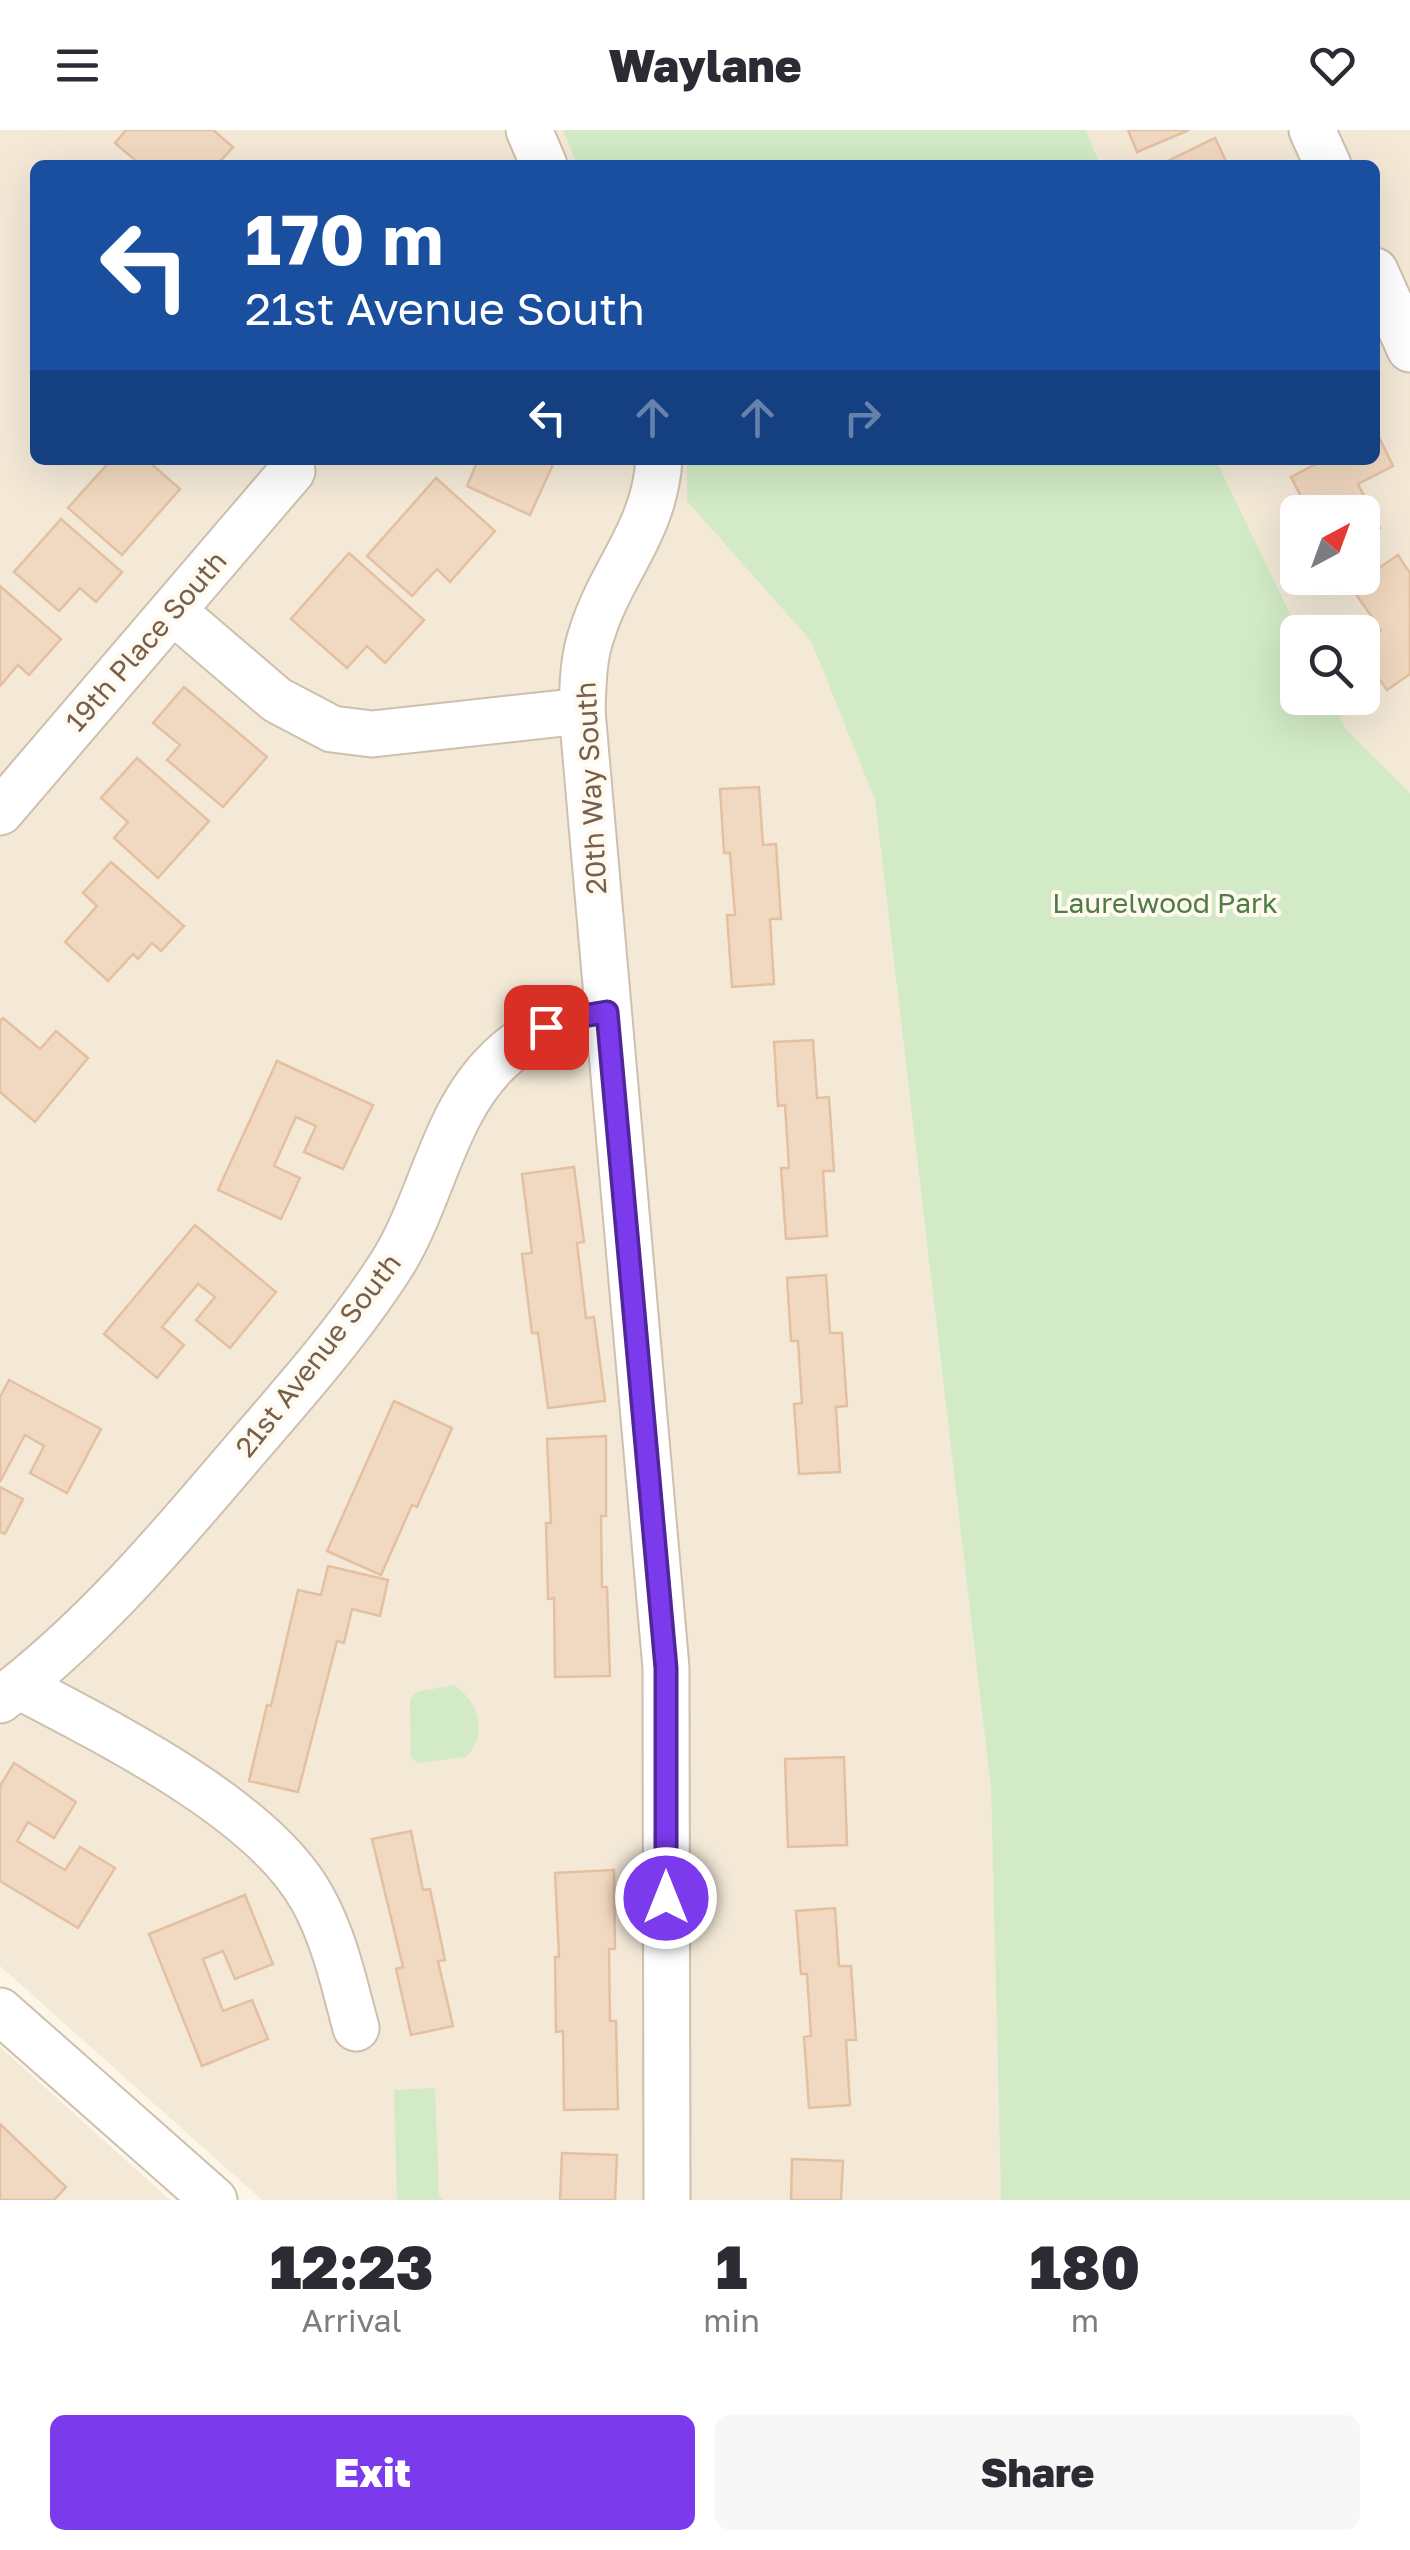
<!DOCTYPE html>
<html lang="en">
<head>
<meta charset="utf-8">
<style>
	:root { --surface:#fff; --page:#f7f7f7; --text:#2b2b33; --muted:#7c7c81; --accent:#7c3aed }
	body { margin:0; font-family:"Golos Text",sans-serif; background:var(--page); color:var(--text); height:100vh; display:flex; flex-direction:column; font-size:38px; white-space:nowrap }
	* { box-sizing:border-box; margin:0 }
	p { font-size:32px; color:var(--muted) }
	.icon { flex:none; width:55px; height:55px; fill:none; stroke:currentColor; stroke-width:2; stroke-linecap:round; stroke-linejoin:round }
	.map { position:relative; height:2070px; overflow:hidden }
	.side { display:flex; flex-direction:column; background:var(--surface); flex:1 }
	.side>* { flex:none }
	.guide { position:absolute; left:30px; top:30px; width:1350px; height:305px; border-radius:15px; box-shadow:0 10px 40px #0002; background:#1a4fa0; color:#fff; overflow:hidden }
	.needle { width:65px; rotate:41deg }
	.tools { position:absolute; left:1280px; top:365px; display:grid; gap:20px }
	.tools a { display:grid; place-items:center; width:100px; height:100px; border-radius:15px; background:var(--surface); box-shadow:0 10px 40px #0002; font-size:50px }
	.pin { position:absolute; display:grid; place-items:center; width:85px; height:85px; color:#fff; margin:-42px; border-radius:20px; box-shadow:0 5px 15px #0006 }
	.me { position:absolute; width:110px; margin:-55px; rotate:0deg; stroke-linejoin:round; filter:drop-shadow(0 0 8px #0008) }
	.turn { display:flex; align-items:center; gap:35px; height:210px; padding:0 50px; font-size:45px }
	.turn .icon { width:130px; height:130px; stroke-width:2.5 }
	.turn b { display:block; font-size:70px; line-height:85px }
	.lanes { display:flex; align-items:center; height:95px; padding:0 50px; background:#0003; justify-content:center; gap:50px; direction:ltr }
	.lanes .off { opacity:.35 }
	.eta { display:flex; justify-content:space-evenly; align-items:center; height:170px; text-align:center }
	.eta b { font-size:60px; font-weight:800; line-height:70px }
	.action { display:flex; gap:20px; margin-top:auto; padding:20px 50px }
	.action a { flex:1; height:115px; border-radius:15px; background:var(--accent); color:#fff; font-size:40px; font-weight:800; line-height:115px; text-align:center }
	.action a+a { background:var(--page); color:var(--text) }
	header { display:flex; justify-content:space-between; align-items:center; height:130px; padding:0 50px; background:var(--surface); font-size:45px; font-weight:800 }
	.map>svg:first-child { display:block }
	.residential { fill:#f4e9d7; fill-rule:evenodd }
	.green { fill:#d2eac6 }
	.building { fill:#f1d8c0; stroke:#e4c0a1; stroke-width:2.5 }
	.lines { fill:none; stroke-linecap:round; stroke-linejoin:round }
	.minor-casing { stroke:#cebfae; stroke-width:49 }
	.minor { stroke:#fff; stroke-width:45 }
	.route-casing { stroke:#51269a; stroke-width:25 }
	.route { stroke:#7c3aed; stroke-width:18 }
	.labels { text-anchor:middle; stroke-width:8; stroke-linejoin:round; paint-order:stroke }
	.street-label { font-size:28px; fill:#775f4c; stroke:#fffaef }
	.park-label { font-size:28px; fill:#4f7c44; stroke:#fffaef }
</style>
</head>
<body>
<header><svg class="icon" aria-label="menu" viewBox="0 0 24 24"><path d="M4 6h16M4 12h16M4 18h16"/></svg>Waylane<svg class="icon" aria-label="heart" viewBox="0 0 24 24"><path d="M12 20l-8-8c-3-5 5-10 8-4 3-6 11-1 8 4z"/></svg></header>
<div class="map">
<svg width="1410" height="2070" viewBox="0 0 1410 2070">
	<rect width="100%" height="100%" fill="#fcf6e8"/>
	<g class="residential">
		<polygon points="0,0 597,0 611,35 35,35 35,330 687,330 688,371 811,511 875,670 991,1659 1001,2070 262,2070 0,1836"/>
		<path d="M1086,0H1410V663L1345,598L1331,568H1362V502H1299L1216,330H1375V35H1100ZM1298,382H1362V448H1298Z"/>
		<polygon points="0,1917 170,2070 0,2070"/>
	</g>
	<g class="green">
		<polygon points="563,0 1086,0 1100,35 577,35"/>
		<polygon points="687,330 1216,330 1299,502 1298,568 1331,568 1345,598 1410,663 1410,2070 1001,2070 991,1659 875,670 811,511 687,371"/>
		<path d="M454,1555C479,1572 489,1604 466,1627L418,1633L411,1627L410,1569L417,1562Z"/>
		<polygon points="435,1958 439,2066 443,2070 397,2070 394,1960"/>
	</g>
	<g class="building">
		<polygon points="126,0 213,0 233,17 217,35 141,35 115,13"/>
		<polygon points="1128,0 1189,0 1137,22"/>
		<polygon points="1215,8 1228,35 1167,35 1166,32"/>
		<polygon points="1377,303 1393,336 1358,354 1380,398 1362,407 1362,382 1309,382 1291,347 1324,330 1375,330"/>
		<polygon points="111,330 147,330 180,359 122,425 68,378"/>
		<polygon points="478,330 555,330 530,385 467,356"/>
		<polygon points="436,348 495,401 450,452 437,439 412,466 367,426"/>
		<polygon points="61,389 122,442 96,472 80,458 59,481 14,442"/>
		<polygon points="349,423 424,490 385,533 367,516 347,538 291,489"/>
		<polygon points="1398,425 1410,443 1410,544 1387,560 1362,524 1362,513 1381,500 1351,457"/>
		<polygon points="0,456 61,509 29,545 18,535 0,556"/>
		<polygon points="184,557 267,627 223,677 167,630 180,615 153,593"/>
		<polygon points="137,628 209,691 158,748 114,708 128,692 101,668"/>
		<polygon points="759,657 763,715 776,714 781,789 770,789 774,854 732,857 727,785 735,785 730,723 724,723 720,659"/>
		<polygon points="111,732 184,796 161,821 152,813 138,829 133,824 108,851 65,812 97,776 83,763"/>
		<polygon points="3,888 40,919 56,901 88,928 35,992 0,962 0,891"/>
		<polygon points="813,910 817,968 829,967 834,1041 823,1041 827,1106 786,1109 781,1038 789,1038 785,975 778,976 774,912"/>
		<polygon points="277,931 373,975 343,1039 304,1022 316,996 296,987 274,1036 300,1048 281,1089 218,1060"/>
		<polygon points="574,1037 584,1112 577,1113 586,1188 594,1187 605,1271 548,1278 538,1203 532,1203 522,1124 532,1123 522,1044"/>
		<polygon points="195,1095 276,1162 230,1218 196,1190 215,1167 198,1154 162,1197 184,1215 157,1248 104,1204"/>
		<polygon points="826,1145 830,1203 842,1203 847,1276 836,1277 840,1342 799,1344 794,1274 802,1273 798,1211 791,1211 787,1148"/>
		<polygon points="9,1250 101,1299 67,1363 30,1343 44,1316 25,1305 0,1352 0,1267"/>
		<polygon points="394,1271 452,1298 417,1377 412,1375 381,1445 327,1421"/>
		<polygon points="606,1306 606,1386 601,1386 602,1457 607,1457 610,1546 555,1547 554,1468 548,1469 546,1393 551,1393 547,1309"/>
		<polygon points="0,1357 23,1369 5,1404 0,1402"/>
		<polygon points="328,1436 388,1450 380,1486 352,1479 344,1513 337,1511 298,1662 249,1651 267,1575 271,1576 298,1460 321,1465"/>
		<polygon points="844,1627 847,1715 788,1717 785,1629"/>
		<polygon points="14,1633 76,1672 54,1708 28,1692 17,1711 65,1740 80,1717 115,1738 78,1798 0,1751 0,1656"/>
		<polygon points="411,1701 423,1760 430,1759 445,1830 438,1831 453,1896 411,1905 396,1839 403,1837 372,1709"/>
		<polygon points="614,1740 615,1819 609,1819 610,1891 616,1891 618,1979 564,1980 563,1901 556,1902 555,1827 559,1827 555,1743"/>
		<polygon points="245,1765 273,1834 235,1849 223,1821 203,1829 223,1881 252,1870 268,1909 202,1936 149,1804"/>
		<polygon points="835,1778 839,1836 851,1836 856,1910 846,1910 850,1975 809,1978 804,1907 811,1906 807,1844 801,1844 796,1781"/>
		<polygon points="0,1994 66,2057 54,2070 0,2070"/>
		<polygon points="562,2023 617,2025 615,2070 560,2070"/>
		<polygon points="792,2029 843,2031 841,2070 791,2070"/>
	</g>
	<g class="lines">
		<defs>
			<g id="minor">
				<polyline points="529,0 544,35"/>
				<polyline points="1312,0 1328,35"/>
				<polyline points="1375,141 1410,219"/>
				<path d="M659,330C654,402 612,439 592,503C583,528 583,555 582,581L666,1538L667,2070"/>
				<polyline points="173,481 277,570 332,599 372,604 582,581"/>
				<polyline points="0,682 292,341"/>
				<path d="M19,1556C108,1603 263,1679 312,1768C335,1809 344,1854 356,1898"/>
				<path d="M0,1570C92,1501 170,1408 244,1321C295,1262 348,1202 390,1137C432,1072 442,984 499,930C530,899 565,889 607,881"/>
				<polyline points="0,1881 214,2070"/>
			</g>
		</defs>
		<use href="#minor" class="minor-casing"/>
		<use href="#minor" class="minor"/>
	</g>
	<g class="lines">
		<defs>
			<polyline id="route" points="546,897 565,889 607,882 666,1538 666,1768"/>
		</defs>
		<use href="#route" class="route-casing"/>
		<use href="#route" class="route"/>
	</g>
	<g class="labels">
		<g class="street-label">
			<text transform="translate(146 511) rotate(-49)" y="10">19th Place South</text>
			<text transform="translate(591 658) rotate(-93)" y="10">20th Way South</text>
			<text transform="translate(318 1225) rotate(-52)" y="10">21st Avenue South</text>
		</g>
		<g class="park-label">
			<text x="1165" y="783">Laurelwood Park</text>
		</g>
	</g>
</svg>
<div class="tools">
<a><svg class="needle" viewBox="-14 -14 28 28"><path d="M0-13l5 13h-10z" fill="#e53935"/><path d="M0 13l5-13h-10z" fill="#7c7c81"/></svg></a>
<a><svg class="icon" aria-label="search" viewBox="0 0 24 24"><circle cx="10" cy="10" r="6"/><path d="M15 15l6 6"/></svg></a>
</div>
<div class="pin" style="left:546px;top:897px;background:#d93025"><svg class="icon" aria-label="arrive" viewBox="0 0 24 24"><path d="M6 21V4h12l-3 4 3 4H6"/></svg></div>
<svg class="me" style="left:666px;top:1768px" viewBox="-20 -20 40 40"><circle r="17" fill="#7c3aed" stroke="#fff" stroke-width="3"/><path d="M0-11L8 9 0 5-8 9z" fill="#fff"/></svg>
<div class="guide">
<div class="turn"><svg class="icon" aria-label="left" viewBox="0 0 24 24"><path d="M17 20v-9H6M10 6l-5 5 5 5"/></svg><div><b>170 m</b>21st Avenue South</div></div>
<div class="lanes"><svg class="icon" aria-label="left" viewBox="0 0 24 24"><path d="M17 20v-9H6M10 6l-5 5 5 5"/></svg><svg class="icon off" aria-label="ahead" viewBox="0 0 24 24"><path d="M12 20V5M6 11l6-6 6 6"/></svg><svg class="icon off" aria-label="ahead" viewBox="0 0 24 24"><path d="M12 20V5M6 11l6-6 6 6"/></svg><svg class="icon off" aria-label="right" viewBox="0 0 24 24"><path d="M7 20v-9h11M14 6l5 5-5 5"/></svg></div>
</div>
</div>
<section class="side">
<div class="eta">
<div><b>12:23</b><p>Arrival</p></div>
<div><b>1</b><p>min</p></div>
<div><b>180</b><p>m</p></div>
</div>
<div class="action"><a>Exit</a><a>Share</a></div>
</section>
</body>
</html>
